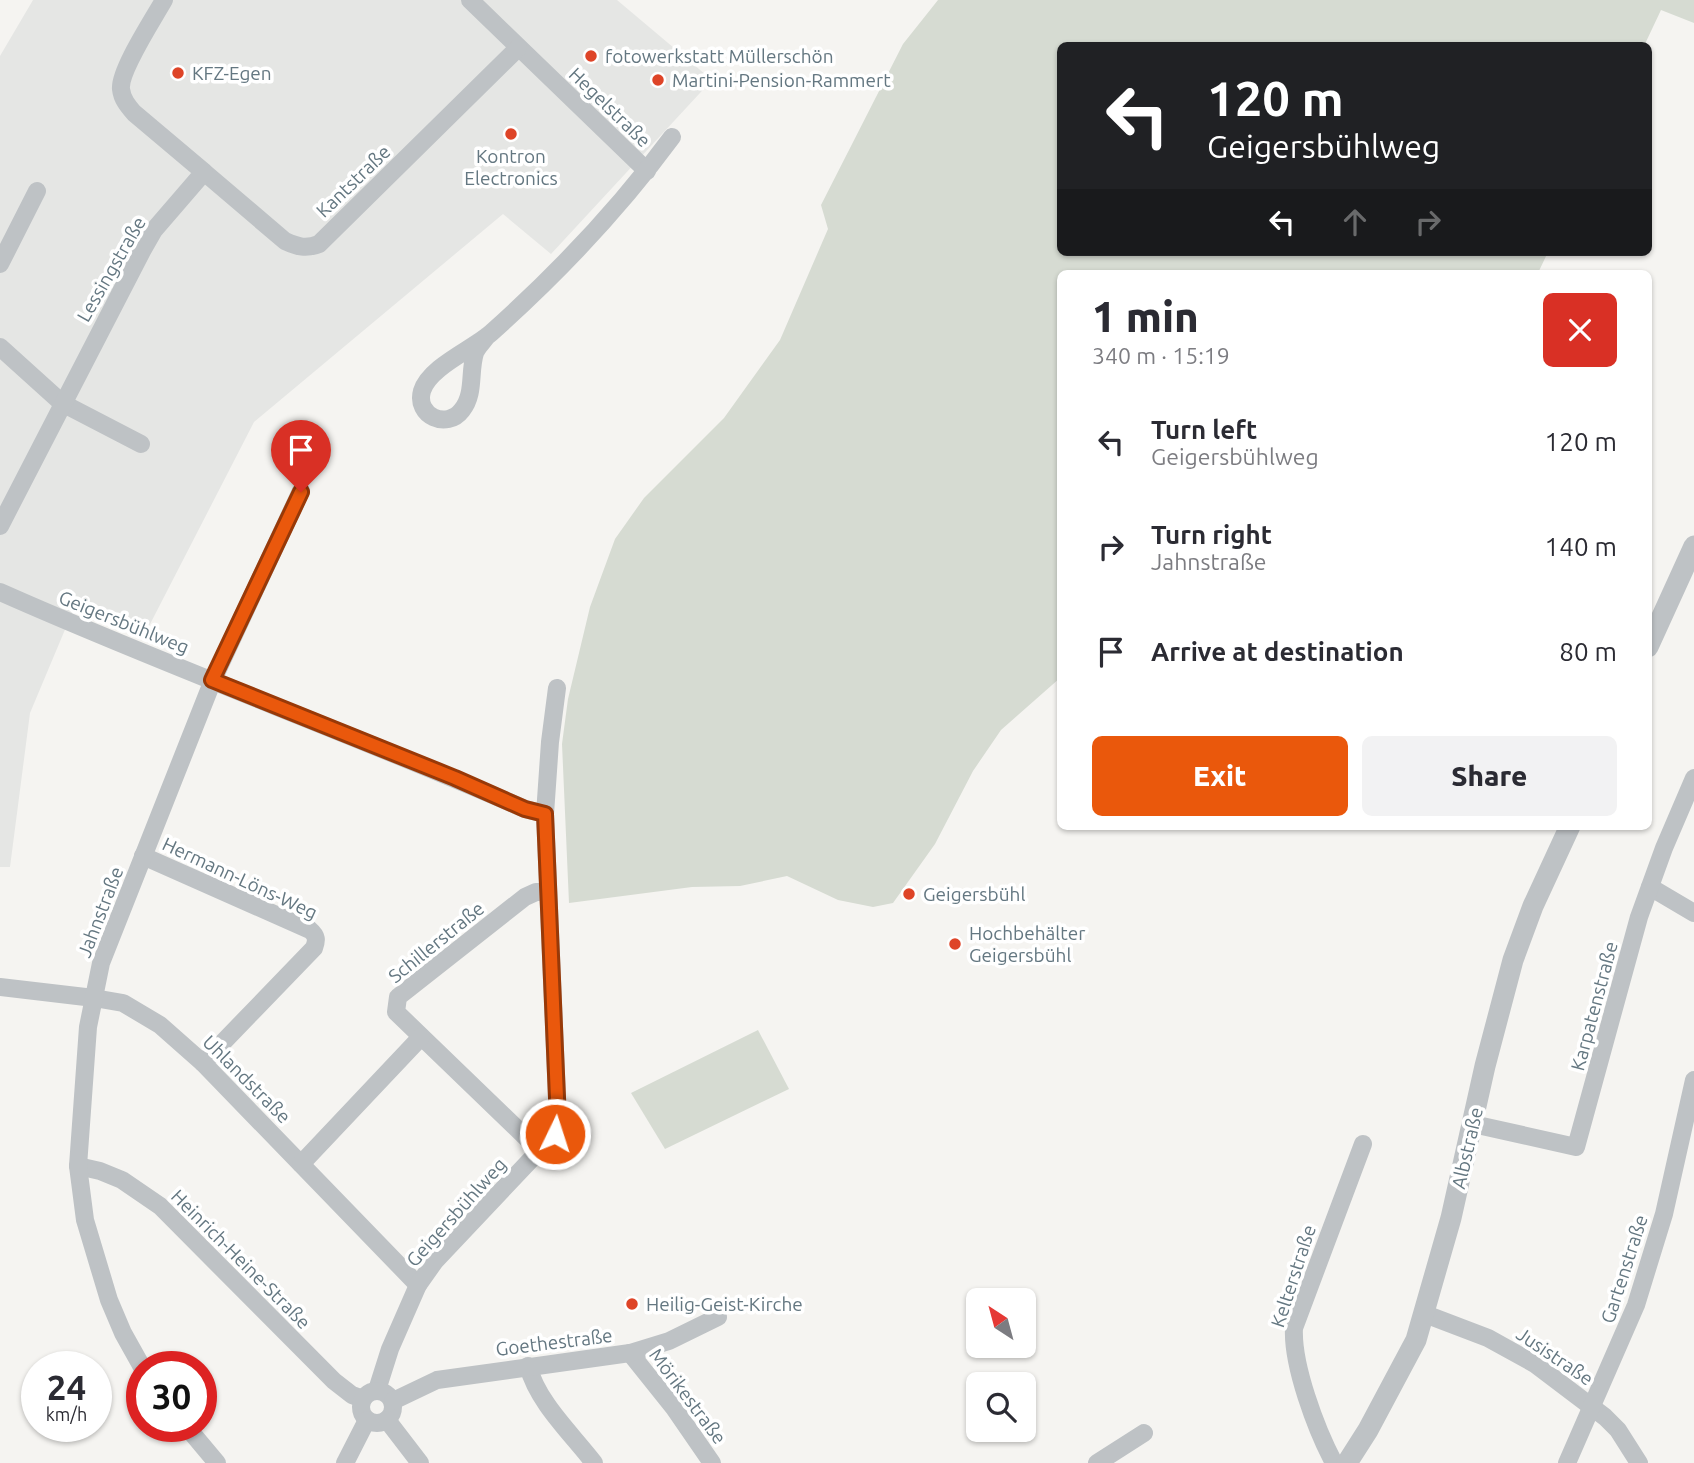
<!DOCTYPE html>
<html lang="en">
<head>
<meta charset="utf-8">
<style>
	:root { --surface:#fff; --page:#f2f2f3; --text:#2b2b33; --muted:#7c7c81; --accent:#ea580c }
	body { margin:0; font-family:Ubuntu,sans-serif; background:var(--page); color:var(--text); height:100vh; display:flex; flex-direction:column; font-size:26px; white-space:nowrap }
	* { box-sizing:border-box; margin:0 }
	p { font-size:23px; color:var(--muted) }
	.icon { flex:none; width:38px; height:38px; fill:none; stroke:currentColor; stroke-width:2; stroke-linecap:round; stroke-linejoin:round }
	.map { position:relative; flex:1; overflow:hidden }
	.side { position:absolute; left:1057px; top:270px; width:595px; height:560px; display:flex; flex-direction:column; background:var(--surface); border-radius:10px; box-shadow:0 2px 5px #0004 }
	.side>* { flex:none }
	.guide { position:absolute; left:1057px; top:42px; width:595px; height:214px; border-radius:10px; box-shadow:0 2px 5px #0004; background:#202124; color:#fff; overflow:hidden }
	.needle { width:46px; rotate:324deg }
	.buttons { position:absolute; left:966px; top:1288px; display:grid; gap:14px }
	.buttons a { display:grid; place-items:center; width:70px; height:70px; border-radius:10px; background:var(--surface); box-shadow:0 2px 5px #0004; font-size:35px }
	.speed { position:absolute; left:21px; top:1351px; display:flex; gap:14px; font-size:35px; font-weight:700; text-align:center }
	.speed>* { display:grid; place-content:center; width:91px; height:91px; border-radius:50%; background:var(--surface); box-shadow:0 2px 5px #0004; line-height:1 }
	.speed small { font-size:18px; font-weight:400 }
	.speed .limit { border:10px solid #d22; background:#fff; color:#111 }
	.pin { position:absolute; display:grid; place-items:center; width:60px; height:60px; color:#fff; margin:-72px -30px; border-radius:50% 50% 50% 0; rotate:-45deg; box-shadow:0 0 7px #0007 }
	.pin .icon { rotate:45deg }
	.me { position:absolute; width:77px; margin:-38px; rotate:4deg; stroke-linejoin:round; filter:drop-shadow(0 0 5px #0008) }
	.turn { display:flex; align-items:center; gap:24px; height:147px; padding:0 35px; font-size:32px }
	.turn .icon { width:91px; height:91px; stroke-width:2.5 }
	.turn b { display:block; font-size:49px; line-height:60px }
	.lanes { display:flex; align-items:center; height:66px; padding:0 35px; background:#0003; justify-content:center; gap:35px; direction:ltr }
	.lanes .off { opacity:.35 }
	.round { display:grid; place-items:center; flex:none; width:74px; height:74px; border-radius:10px; background:var(--page) }
	.head { display:flex; align-items:center; justify-content:space-between; height:119px; padding:0 35px }
	h1 { font-size:42px; font-weight:800; line-height:52px }
	.cta { display:flex; gap:14px; margin-top:auto; padding:14px 35px }
	.cta a { flex:1; height:80px; border-radius:10px; background:var(--accent); color:#fff; font-size:28px; font-weight:800; line-height:80px; text-align:center }
	.cta a+a { background:var(--page); color:var(--text) }
	ul { padding:0; list-style:none }
	li { display:flex; align-items:center; gap:21px; height:105px; padding:0 35px }
	li div { flex:1 }
	li b { display:block; font-size:26px }
	li em { font-style:normal }
	.map>svg:first-child { display:block }
	.built { fill:#e5e6e4 }
	.green { fill:#d6dbd2 }
	.lines { fill:none; stroke-linecap:round; stroke-linejoin:round }
	.minor { stroke:#bec2c5; stroke-width:18 }
	.tertiary { stroke:#bec2c5; stroke-width:21 }
	.route-casing { stroke:#983908; stroke-width:18 }
	.route { stroke:#ea580c; stroke-width:12 }
	.poi-dot { fill:#de4427; stroke:#fff; stroke-width:2.5 }
	.labels { text-anchor:middle; stroke-width:7; stroke-linejoin:round; paint-order:stroke }
	.poi-label { font-size:19px; fill:#647781; stroke:#fff; text-anchor:start }
	.street-label { font-size:19px; fill:#647781; stroke:#fff }
</style>
</head>
<body>
<div class="map">
<svg width="1694" height="1463" viewBox="0 0 1694 1463">
	<rect width="100%" height="100%" fill="#f5f4f1"/>
	<polygon class="built" points="33,0 617,0 712,80 551,254 503,214 254,422 146,632 77,601 30,713 10,867 0,867 0,56"/>
	<g class="green">
		<polygon points="938,0 1694,0 1694,23 1661,10 1644,46 1060,46 1060,252 1548,252 1538,273 1060,273 1060,678 1001,730 973,771 935,844 893,903 873,907 838,900 787,876 740,886 692,887 569,903 562,744 568,699 590,607 615,539 644,498 724,418 780,340 828,229 821,205 903,44"/>
		<polygon points="758,1030 789,1089 665,1149 631,1093"/>
	</g>
	<g class="lines">
		<g class="minor">
			<polyline points="470,0 647,171"/>
			<path d="M204,172L285,241C298,247 306,249 319,244L518,48"/>
			<polyline points="0,264 37,191"/>
			<path d="M487,336C483,342 477,347 475,353C469,372 475,394 462,410C447,430 415,416 422,391C429,367 473,349 491,333C557,274 619,209 672,137"/>
			<polyline points="0,347 62,403 141,444"/>
			<path d="M0,526L142,251L154,230L204,172L134,113C128,106 122,99 121,89C119,71 154,18 164,0"/>
			<path d="M0,592C173,669 351,733 525,809L545,814"/>
			<path d="M143,856L310,930C317,936 317,940 314,948L203,1063"/>
			<polyline points="1650,887 1694,913"/>
			<polyline points="0,987 94,998 123,1003 160,1025 203,1063 418,1285"/>
			<polyline points="1473,1124 1576,1147 1639,917 1664,848 1694,778"/>
			<polyline points="540,1151 396,1012 398,997 525,897 536,892 548,892"/>
			<polyline points="301,1164 421,1037"/>
			<polyline points="78,1166 100,1171 122,1180 160,1206 334,1381 352,1395 363,1399"/>
			<polyline points="1425,1314 1488,1338 1535,1364 1605,1417 1618,1430 1639,1463"/>
			<polyline points="630,1353 674,1408 712,1463"/>
			<path d="M528,1366C538,1403 571,1433 594,1463"/>
			<polyline points="142,1367 123,1333 109,1300 85,1220 78,1166 88,1027 101,963 213,680 301,491"/>
			<polyline points="377,1390 390,1349 418,1285 435,1261 555,1134 558,1121 545,814 550,742 557,688"/>
			<circle cx="377" cy="1407" r="16"/>
			<polyline points="393,1401 437,1380 630,1353 669,1341 718,1317"/>
			<polyline points="387,1420 420,1463"/>
			<polyline points="186,1426 217,1463"/>
			<polyline points="345,1463 367,1420"/>
			<polyline points="1097,1463 1144,1433"/>
			<path d="M1334,1463C1316,1429 1292,1365 1294,1328L1363,1144"/>
			<polyline points="1567,1463 1636,1305 1664,1214 1694,1080"/>
		</g>
		<g class="tertiary">
			<polyline points="1648,647 1694,546"/>
			<polyline points="1347,1463 1368,1430 1416,1340 1451,1218 1485,1066 1513,960 1533,906 1570,826"/>
		</g>
	</g>
	<g class="lines">
		<defs>
			<polyline id="route" points="301,492 212,680 455,778 525,809 545,814 558,1121 555,1134"/>
		</defs>
		<use href="#route" class="route-casing"/>
		<use href="#route" class="route"/>
	</g>
	<g class="poi-dot">
		<circle cx="591" cy="56" r="7"/>
		<circle cx="178" cy="73" r="7"/>
		<circle cx="658" cy="80" r="7"/>
		<circle cx="511" cy="134" r="7"/>
		<circle cx="909" cy="894" r="7"/>
		<circle cx="955" cy="944" r="7"/>
		<circle cx="632" cy="1304" r="7"/>
	</g>
	<g class="labels">
		<g class="poi-label">
			<text x="605" y="63">fotowerkstatt Müllerschön</text>
			<text x="192" y="80">KFZ-Egen</text>
			<text x="672" y="87">Martini-Pension-Rammert</text>
			<text x="511" y="163" text-anchor="middle">Kontron<tspan x="511" dy="22">Electronics</tspan></text>
			<text x="923" y="901">Geigersbühl</text>
			<text x="969" y="940">Hochbehälter<tspan x="969" dy="22">Geigersbühl</tspan></text>
			<text x="646" y="1311">Heilig-Geist-Kirche</text>
		</g>
		<g class="street-label">
			<text transform="translate(610 107) rotate(44)" y="7">Hegelstraße</text>
			<text transform="translate(353 181) rotate(-44)" y="7">Kantstraße</text>
			<text transform="translate(111 269) rotate(-60)" y="7">Lessingstraße</text>
			<text transform="translate(124 622) rotate(22)" y="7">Geigersbühlweg</text>
			<text transform="translate(240 878) rotate(25)" y="7">Hermann-Löns-Weg</text>
			<text transform="translate(100 912) rotate(-69)" y="7">Jahnstraße</text>
			<text transform="translate(436 942) rotate(-39)" y="7">Schillerstraße</text>
			<text transform="translate(1594 1006) rotate(-75)" y="7">Karpatenstraße</text>
			<text transform="translate(247 1079) rotate(45)" y="7">Uhlandstraße</text>
			<text transform="translate(1467 1148) rotate(-77)" y="7">Albstraße</text>
			<text transform="translate(456 1212) rotate(-48)" y="7">Geigersbühlweg</text>
			<text transform="translate(241 1259) rotate(45)" y="7">Heinrich-Heine-Straße</text>
			<text transform="translate(1624 1269) rotate(-72)" y="7">Gartenstraße</text>
			<text transform="translate(1293 1276) rotate(-72)" y="7">Kelterstraße</text>
			<text transform="translate(554 1342) rotate(-7)" y="7">Goethestraße</text>
			<text transform="translate(1555 1356) rotate(34)" y="7">Jusistraße</text>
			<text transform="translate(688 1396) rotate(53)" y="7">Mörikestraße</text>
		</g>
	</g>
</svg>
<div class="buttons">
<a><svg class="needle" viewBox="-14 -14 28 28"><path d="M0-13l5 13h-10z" fill="#e53935"/><path d="M0 13l5-13h-10z" fill="#7c7c81"/></svg></a>
<a><svg class="icon" aria-label="search" viewBox="0 0 24 24"><circle cx="10" cy="10" r="6"/><path d="M15 15l6 6"/></svg></a>
</div>
<div class="speed"><div>24<small>km/h</small></div><div class="limit">30</div></div>
<div class="pin" style="left:301px;top:492px;background:#d93025"><svg class="icon" aria-label="arrive" viewBox="0 0 24 24"><path d="M6 21V4h12l-3 4 3 4H6"/></svg></div>
<svg class="me" style="left:555px;top:1134px" viewBox="-20 -20 40 40"><circle r="17" fill="#ea580c" stroke="#fff" stroke-width="3"/><path d="M0-11L8 9 0 5-8 9z" fill="#fff"/></svg>
<div class="guide">
<div class="turn"><svg class="icon" aria-label="left" viewBox="0 0 24 24"><path d="M17 20v-9H6M10 6l-5 5 5 5"/></svg><div><b>120 m</b>Geigersbühlweg</div></div>
<div class="lanes"><svg class="icon" aria-label="left" viewBox="0 0 24 24"><path d="M17 20v-9H6M10 6l-5 5 5 5"/></svg><svg class="icon off" aria-label="ahead" viewBox="0 0 24 24"><path d="M12 20V5M6 11l6-6 6 6"/></svg><svg class="icon off" aria-label="right" viewBox="0 0 24 24"><path d="M7 20v-9h11M14 6l5 5-5 5"/></svg></div>
</div>
<section class="side">
<div class="head"><div><h1>1 min</h1><p>340 m · 15:19</p></div><a class="round" style="background:#d93025;color:#fff"><svg class="icon" aria-label="close" viewBox="0 0 24 24"><path d="M6 6l12 12M18 6L6 18"/></svg></a></div>
<ul>
<li><svg class="icon" aria-label="left" viewBox="0 0 24 24"><path d="M17 20v-9H6M10 6l-5 5 5 5"/></svg><div><b>Turn left</b><p>Geigersbühlweg</p></div><em>120 m</em></li>
<li><svg class="icon" aria-label="right" viewBox="0 0 24 24"><path d="M7 20v-9h11M14 6l5 5-5 5"/></svg><div><b>Turn right</b><p>Jahnstraße</p></div><em>140 m</em></li>
<li><svg class="icon" aria-label="arrive" viewBox="0 0 24 24"><path d="M6 21V4h12l-3 4 3 4H6"/></svg><div><b>Arrive at destination</b></div><em>80 m</em></li>
</ul>
<div class="cta"><a>Exit</a><a>Share</a></div>
</section>
</div>
</body>
</html>
